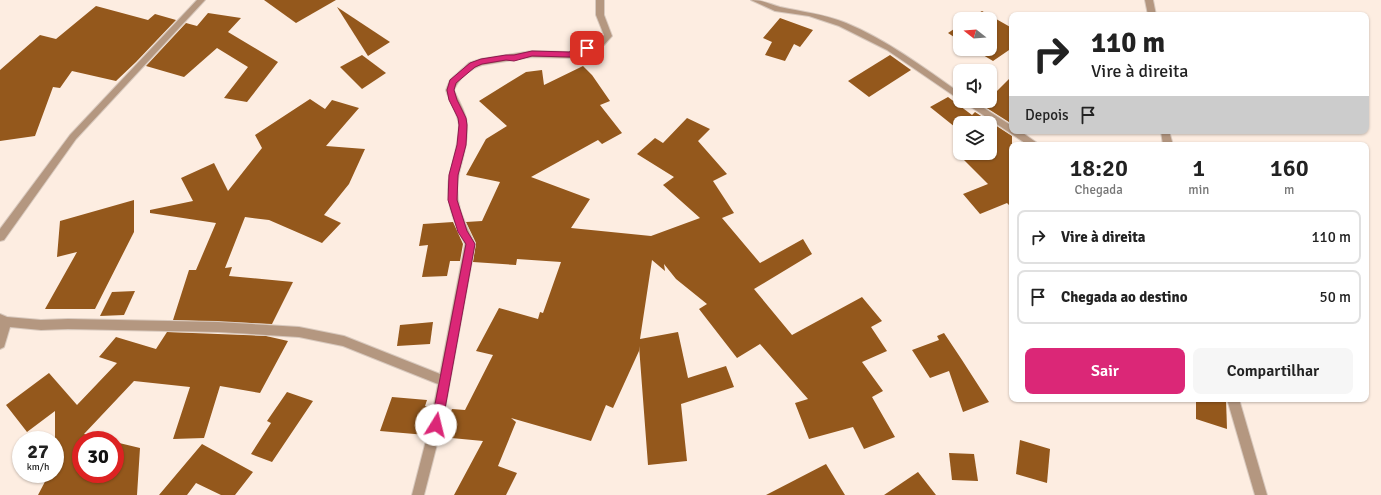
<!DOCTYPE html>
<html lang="pt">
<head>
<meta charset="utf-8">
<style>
	:root { --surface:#fff; --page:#f6f6f6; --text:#222; --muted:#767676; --line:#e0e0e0; --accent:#db2777 }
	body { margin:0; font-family:Signika,sans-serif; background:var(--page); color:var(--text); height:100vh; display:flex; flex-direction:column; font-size:15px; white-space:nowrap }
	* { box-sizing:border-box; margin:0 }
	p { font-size:13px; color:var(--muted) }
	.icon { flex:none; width:22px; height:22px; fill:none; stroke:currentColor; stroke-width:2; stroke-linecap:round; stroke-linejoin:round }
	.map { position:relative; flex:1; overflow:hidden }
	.side { position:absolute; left:1009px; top:142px; width:360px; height:260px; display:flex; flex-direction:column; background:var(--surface); border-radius:8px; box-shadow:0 1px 3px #0004 }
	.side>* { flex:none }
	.guide { position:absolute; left:1009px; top:12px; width:360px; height:122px; border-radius:8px; box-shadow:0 1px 3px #0004; background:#fff; color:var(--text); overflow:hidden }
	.needle { width:26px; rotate:287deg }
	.controls { position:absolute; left:953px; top:12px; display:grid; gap:8px }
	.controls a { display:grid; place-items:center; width:44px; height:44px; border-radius:8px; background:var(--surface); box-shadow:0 1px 3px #0004; font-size:20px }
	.speed { position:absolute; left:12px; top:431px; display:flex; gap:8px; font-size:20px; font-weight:700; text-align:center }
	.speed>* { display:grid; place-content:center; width:52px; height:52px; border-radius:50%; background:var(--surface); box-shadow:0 1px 3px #0004; line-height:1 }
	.speed small { font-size:10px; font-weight:400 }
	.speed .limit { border:6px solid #d22; background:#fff; color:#111 }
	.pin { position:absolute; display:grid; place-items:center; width:34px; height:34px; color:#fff; margin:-17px; border-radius:8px; box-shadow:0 2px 6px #0006 }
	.me { position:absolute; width:44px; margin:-22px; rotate:9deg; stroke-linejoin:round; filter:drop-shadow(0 0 3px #0008) }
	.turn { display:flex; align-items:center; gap:14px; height:84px; padding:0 16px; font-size:18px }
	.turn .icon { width:52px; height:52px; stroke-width:2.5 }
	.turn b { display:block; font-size:28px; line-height:34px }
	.then { display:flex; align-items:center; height:38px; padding:0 16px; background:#0003; gap:8px; font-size:15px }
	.eta { display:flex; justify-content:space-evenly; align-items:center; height:68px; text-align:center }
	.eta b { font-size:24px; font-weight:600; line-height:28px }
	.primary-button { display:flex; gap:8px; margin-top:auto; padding:8px 16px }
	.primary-button a { flex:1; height:46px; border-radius:8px; background:var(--accent); color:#fff; font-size:16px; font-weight:600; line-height:46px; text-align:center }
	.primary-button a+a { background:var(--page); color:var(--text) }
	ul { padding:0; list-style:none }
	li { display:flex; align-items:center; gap:12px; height:54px; margin:0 8px 6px; padding:0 8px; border:2px solid var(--line); border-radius:8px }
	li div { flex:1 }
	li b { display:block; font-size:15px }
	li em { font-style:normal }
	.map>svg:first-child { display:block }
	.building { fill:#94581c }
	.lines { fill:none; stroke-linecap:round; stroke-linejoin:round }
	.minor-casing { stroke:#d8c9be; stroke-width:2 }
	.minor { fill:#b49780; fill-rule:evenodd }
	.route { fill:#db2777; stroke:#8e194d }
</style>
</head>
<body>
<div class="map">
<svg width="1381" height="495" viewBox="0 0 1381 495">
	<rect width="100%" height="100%" fill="#fdede1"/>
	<g class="building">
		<polygon points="264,0 336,0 296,23"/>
		<polygon points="96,6 148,20 155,14 176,20 136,62 116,81 72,71 60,88 53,87 35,136 0,141 0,70 40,35 56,39"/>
		<polygon points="337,7 390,42 368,56"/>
		<polygon points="982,11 1012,28 1012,48 993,61 973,49 990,49 990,19 969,19"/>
		<polygon points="208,13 241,18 228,32 278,62 247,102 224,98 248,67 217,48 184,77 146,66 186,23 197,26"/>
		<polygon points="780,18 813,30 800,47 794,44 785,61 765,55 772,42 763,38"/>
		<polygon points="960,25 960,41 948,33"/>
		<polygon points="362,55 386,73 362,89 340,67"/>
		<polygon points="890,55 911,70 869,97 848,81"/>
		<polygon points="583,66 592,75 610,101 600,105 622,133 602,144 598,140 531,177 590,199 571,228 651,236 700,218 663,185 674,177 637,154 655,138 663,143 687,118 710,129 698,141 727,174 713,181 734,213 722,218 760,263 803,239 812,254 754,289 792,335 862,297 882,321 871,327 887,351 862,362 883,391 872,397 895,437 864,449 853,427 809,439 795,403 808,399 760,344 737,358 699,309 707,304 676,279 664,264 665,271 652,260 640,339 678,332 688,378 726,366 734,387 681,404 687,461 648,465 639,346 639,351 613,408 606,405 591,441 511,418 516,422 498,466 517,473 506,495 454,495 483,441 441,437 452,409 465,410 493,355 476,351 499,308 538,319 540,312 543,313 561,262 517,259 516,265 473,262 476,243 466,222 482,221 500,182 466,175 486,139 507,126 479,101 526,72 542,70 544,85"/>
		<polygon points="1012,76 1012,124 982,105 986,101 990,101 990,98"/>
		<polygon points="948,97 972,115 975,112 1012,136 1012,208 1007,203 980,214 963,194 988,184 963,159 976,153 990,153 990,123 960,123 960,131 930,107"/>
		<polygon points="310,99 325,109 332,100 359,108 326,146 365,149 349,184 324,215 341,223 322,243 269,220 245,217 225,268 232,267 229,276 293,282 272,324 173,320 189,270 196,270 216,223 150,213 150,210 193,201 181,178 214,163 228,191 262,148 255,135"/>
		<polygon points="134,200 134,232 95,309 45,309 77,252 57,257 60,221"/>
		<polygon points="453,222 463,244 460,261 450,261 447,276 422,277 428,245 419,246 423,224"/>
		<polygon points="135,291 124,315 100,316 112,292"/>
		<polygon points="433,322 430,344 397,346 400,325"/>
		<polygon points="167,332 266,336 288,341 260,393 220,386 204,438 173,439 190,387 134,381 84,434 108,440 81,440 81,474 115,474 115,442 140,448 137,495 38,495 49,474 55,474 55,411 27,432 6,405 49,373 77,405 117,363 99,357 116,337 156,349"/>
		<polygon points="944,333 962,360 989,402 963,412 949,371 930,378 912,350 939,340 937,336"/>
		<polygon points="287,392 313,401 272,462 251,454 271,423 267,421"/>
		<polygon points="392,397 427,400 425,406 430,407 426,435 380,431"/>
		<polygon points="1196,399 1226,399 1227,429 1196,419"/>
		<polygon points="1020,440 1050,449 1047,483 1016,474"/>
		<polygon points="202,444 253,472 235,495 221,495 196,483 187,495 159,495"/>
		<polygon points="949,453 974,454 978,481 952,480"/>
		<polygon points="826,464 845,495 766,495"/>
		<polygon points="918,472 936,495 884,495"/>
	</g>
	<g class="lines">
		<defs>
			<g id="minor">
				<polygon points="197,0 205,0 76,139 4,240 0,241 0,229 70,135"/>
				<path d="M596,0H604V15L612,36L604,45L570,58L532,57L482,65C471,68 458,79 454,90C458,101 467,113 467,125C468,142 463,157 459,173C453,201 463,220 475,244L442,425L424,495H412L430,425L438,384L343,346L299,337L218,332L68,329L41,330L10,327L4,347L0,349V314L7,317L41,320L68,319L218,322L299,327L344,336L440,374L465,244C453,221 444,199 450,173C454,157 459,142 459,125C458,113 449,101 446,90L450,80L469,63L481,59L532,51L569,52L598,41L604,35L596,15Z"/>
				<path d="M751,0C763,0 769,4 780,7C802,12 825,14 846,23C887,40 923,67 960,93V100L887,50L839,26L809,16L775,11Z"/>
				<polygon points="1145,0 1153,0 1156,15 1148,15"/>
				<polygon points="962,101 973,101 1012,126 1012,131 1020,131 1040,145 1028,145"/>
				<polygon points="1161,131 1169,131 1173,145 1163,145"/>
				<polygon points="1227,399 1239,399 1267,495 1255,495"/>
			</g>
		</defs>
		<use href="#minor" class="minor-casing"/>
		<use href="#minor" class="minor"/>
	</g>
	<polygon class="route" points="587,45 591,48 590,49 570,57 532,56 514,61 506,60 482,64 475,67 456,83 454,90 457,100 466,118 467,125 466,145 458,175 457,200 467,231 475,244 442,425 440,428 436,430 433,428 431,425 466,244 458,232 448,200 449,175 457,145 459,125 458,118 449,100 447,90 450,80 470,63 481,59 506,55 514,55 532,51 569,52"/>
</svg>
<div class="controls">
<a><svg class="needle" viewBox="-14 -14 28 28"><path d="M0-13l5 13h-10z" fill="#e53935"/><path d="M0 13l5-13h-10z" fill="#767676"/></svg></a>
<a><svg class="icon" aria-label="sound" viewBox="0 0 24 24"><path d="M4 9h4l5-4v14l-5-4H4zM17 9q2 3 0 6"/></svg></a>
<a><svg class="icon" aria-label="layers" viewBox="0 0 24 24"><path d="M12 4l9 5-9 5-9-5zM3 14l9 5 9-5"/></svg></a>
</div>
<div class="speed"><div>27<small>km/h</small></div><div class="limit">30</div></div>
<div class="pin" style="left:587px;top:48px;background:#d93025"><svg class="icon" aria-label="arrive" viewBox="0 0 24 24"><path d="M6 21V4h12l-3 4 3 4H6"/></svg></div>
<svg class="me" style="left:436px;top:425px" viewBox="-20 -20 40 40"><circle r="19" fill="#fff"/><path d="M0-13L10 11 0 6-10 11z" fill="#db2777"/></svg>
<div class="guide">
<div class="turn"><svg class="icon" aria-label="right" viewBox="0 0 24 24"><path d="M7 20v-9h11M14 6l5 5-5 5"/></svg><div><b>110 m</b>Vire à direita</div></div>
<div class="then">Depois<svg class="icon" aria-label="arrive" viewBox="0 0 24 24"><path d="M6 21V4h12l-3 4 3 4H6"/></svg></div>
</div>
<section class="side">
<div class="eta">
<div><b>18:20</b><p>Chegada</p></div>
<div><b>1</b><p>min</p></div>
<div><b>160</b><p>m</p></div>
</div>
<ul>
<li><svg class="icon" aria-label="right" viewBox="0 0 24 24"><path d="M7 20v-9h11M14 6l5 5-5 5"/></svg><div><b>Vire à direita</b></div><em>110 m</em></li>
<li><svg class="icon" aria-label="arrive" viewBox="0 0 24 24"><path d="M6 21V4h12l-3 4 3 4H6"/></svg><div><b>Chegada ao destino</b></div><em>50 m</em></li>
</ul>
<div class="primary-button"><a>Sair</a><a>Compartilhar</a></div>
</section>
</div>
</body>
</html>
